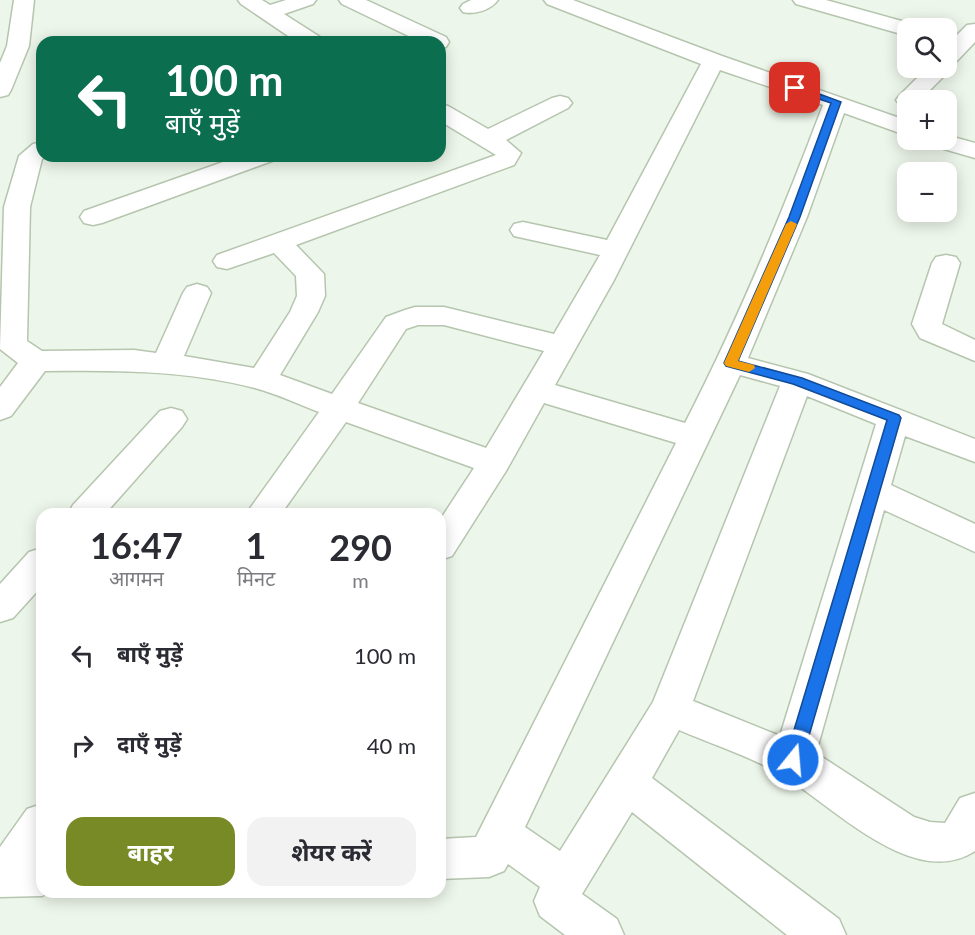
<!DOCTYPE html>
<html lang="hi">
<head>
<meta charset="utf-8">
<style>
	:root { --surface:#fff; --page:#f2f2f3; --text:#2b2b33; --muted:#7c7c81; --accent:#778a26 }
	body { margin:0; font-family:Lato,"Noto Sans Devanagari",sans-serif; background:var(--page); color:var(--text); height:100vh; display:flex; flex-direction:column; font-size:22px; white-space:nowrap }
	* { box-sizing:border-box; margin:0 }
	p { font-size:20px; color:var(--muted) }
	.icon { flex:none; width:33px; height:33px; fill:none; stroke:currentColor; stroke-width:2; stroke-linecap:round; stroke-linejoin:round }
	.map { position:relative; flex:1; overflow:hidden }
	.side { position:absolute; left:36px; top:508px; width:410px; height:390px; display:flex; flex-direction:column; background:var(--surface); border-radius:18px; box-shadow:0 3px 15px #0003 }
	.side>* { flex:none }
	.hud { position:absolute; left:36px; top:36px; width:410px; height:126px; border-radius:18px; box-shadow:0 3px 15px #0003; background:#0b6e4f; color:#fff; overflow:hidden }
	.tools { position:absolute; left:897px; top:18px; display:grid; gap:12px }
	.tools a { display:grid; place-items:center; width:60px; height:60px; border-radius:12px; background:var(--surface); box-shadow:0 3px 15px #0003; font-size:30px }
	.pin { position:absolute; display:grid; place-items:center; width:51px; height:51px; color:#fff; margin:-26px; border-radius:12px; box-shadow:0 3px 9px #0006 }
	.me { position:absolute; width:66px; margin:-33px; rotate:17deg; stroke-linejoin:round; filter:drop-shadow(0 0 4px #0008) }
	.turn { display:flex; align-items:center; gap:21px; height:126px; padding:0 30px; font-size:27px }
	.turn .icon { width:78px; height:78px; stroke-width:2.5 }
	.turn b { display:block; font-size:42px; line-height:51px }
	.eta { display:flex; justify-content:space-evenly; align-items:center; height:102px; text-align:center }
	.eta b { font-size:36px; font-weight:700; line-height:42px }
	.action { display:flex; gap:12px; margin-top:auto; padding:12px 30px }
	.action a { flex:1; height:69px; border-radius:18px; background:var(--accent); color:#fff; font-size:24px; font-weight:700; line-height:69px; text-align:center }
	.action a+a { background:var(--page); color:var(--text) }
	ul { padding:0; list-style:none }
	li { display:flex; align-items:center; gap:18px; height:90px; padding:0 30px }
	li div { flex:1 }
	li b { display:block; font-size:22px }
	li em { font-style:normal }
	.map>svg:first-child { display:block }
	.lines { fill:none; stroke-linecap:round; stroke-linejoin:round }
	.minor-casing { stroke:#b5c5ae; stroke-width:3 }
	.minor { fill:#fff; fill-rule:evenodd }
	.route { fill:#1a73e8; stroke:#114b97; stroke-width:1.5 }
	.slow { fill:#f59e0b }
</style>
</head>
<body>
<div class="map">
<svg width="975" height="935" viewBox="0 0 975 935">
	<rect width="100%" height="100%" fill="#edf6ea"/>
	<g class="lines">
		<defs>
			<g id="minor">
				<polygon points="14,0 34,0 29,46 11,90 8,95 0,97 0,63 7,46"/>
				<polygon points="238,0 262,0 270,5 286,0 316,0 313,4 284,14 320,37 323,42 297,42 241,4"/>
				<polygon points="339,0 366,0 446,37 449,42 446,47 440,48 440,42 421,42 342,4"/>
				<path d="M471,0H498C491,10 474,15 463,12L460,8L463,4Z"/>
				<path d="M544,0H573L722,56L908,121V136L844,113L807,217L748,358L808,374L975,439V462L905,436L891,485L975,524V552L884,510L816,753L914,817L930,822L945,823L960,798L975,793V851C913,892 830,803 779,773C749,756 711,744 679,730L652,778L839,919L846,935H787L632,812L582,894L617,919L624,935H565L540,916L534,901L540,887L508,864L504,871L489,877L440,879V839L476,837L676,443L544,403L506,471L452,556L440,560V520L474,468L346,422L281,514H246L319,412C298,404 277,394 255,388C186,370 115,370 45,371L11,416L0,420V387L18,363L0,349L4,207L19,156L33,144L42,142V156H48L42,159L30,207L27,341L42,351L134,350L156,353L183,293L187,287L197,284L207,287L211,293L184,356L254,368L290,312L297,296L296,276L274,253L227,269L217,267L213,261L217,255L496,155L440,121V104L448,106L488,129L552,98L560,96L568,98L572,103L568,108L506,140L521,153L514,165L296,245L324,274L325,296L318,312L280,375L332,394L386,317L405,310L415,307H444L554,334L600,255L514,236L510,230L514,224L523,222L607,240L701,64L547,4ZM720,70L823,105C782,214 738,320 685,423L555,385L614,280ZM418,325H444L544,351L486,448L358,403L406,329ZM740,375L780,386L653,702L560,851L525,827ZM807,396L876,424L780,736L693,701Z"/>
				<polygon points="793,0 826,0 916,25 918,28 908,28 908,36 796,4"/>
				<polygon points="975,24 975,42 954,64 948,65 950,68 947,73 920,100 908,100 908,107 900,105 896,100 900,95 927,68 946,68 946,46 967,25"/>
				<polygon points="946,135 975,143 975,158 930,145 927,140 946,140"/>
				<polygon points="240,156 275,156 272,161 102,223 93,225 84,223 80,217 84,211"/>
				<polygon points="946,255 956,257 960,263 942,324 975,340 975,361 920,338 912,324 932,263 936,257"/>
				<polygon points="171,408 182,411 187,419 182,427 105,514 68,514 73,505 160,411"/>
				<polygon points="42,548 42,586 13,618 0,622 0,584 29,552"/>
				<polygon points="42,804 42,892 50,892 42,896 0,897 0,847 27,809"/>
			</g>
		</defs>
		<use href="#minor" class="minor-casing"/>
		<use href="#minor" class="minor"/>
	</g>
	<polygon class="route" points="795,85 841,102 800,217 738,361 802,378 899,415 901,418 802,760 799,765 793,768 787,765 785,760 887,420 793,384 726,366 724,363 789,217 831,103 792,90 790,88"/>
	<polygon class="slow" points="791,221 797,224 738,361 754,365 755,368 749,372 726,366 724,363 786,224"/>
</svg>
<div class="tools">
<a><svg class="icon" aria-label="search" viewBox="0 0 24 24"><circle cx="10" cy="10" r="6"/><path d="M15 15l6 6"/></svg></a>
<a>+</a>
<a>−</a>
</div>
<div class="pin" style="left:795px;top:88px;background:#d93025"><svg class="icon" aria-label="arrive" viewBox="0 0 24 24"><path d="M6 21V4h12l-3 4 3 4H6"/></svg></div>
<svg class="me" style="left:793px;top:760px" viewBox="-20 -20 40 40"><circle r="17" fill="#1a73e8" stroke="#fff" stroke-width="3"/><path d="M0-11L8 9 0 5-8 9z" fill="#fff"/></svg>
<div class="hud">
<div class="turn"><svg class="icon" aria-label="left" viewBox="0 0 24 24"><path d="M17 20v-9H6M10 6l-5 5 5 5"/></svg><div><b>100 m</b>बाएँ मुड़ें</div></div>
</div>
<section class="side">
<div class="eta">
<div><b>16:47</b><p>आगमन</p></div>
<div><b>1</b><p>मिनट</p></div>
<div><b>290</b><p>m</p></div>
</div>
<ul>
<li><svg class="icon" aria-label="left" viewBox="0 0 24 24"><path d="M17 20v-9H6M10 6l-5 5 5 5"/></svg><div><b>बाएँ मुड़ें</b></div><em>100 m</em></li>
<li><svg class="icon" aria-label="right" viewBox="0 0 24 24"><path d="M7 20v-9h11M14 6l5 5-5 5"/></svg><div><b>दाएँ मुड़ें</b></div><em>40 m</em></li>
</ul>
<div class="action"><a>बाहर</a><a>शेयर करें</a></div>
</section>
</div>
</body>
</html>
